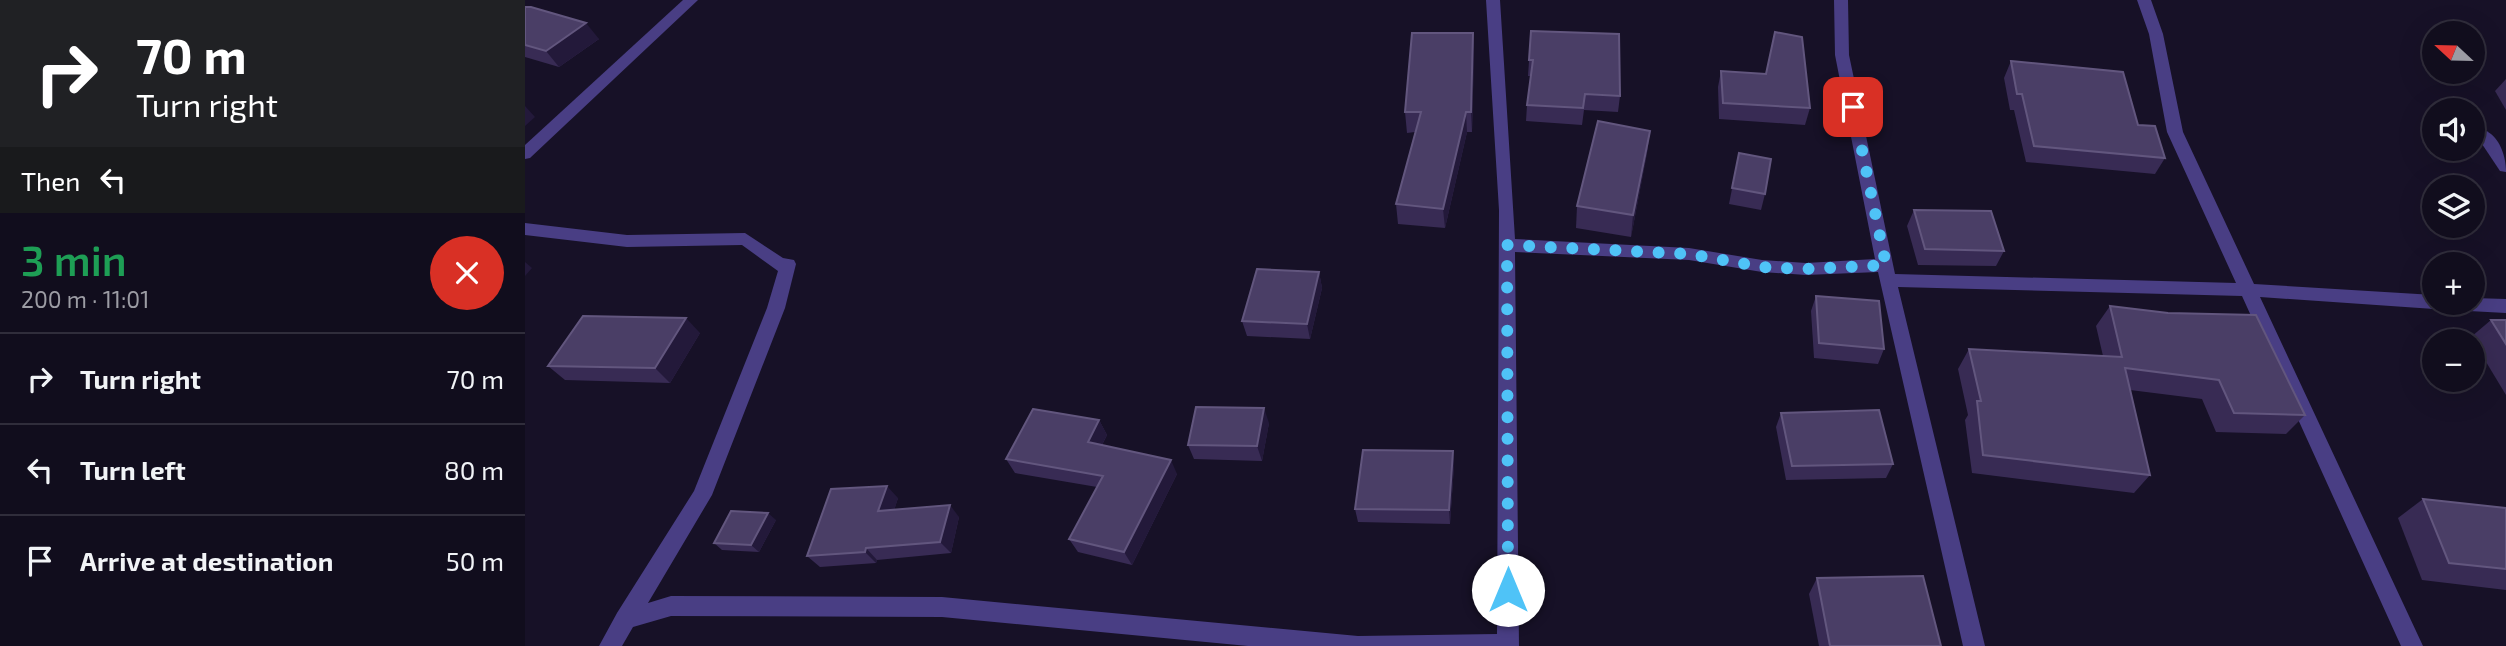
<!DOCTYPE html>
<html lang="en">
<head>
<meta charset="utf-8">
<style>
	:root { --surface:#110d1d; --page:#1e1b2a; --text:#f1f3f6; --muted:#9c9ca4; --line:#302d3b }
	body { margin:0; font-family:"Exo 2",sans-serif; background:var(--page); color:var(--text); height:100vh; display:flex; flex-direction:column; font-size:26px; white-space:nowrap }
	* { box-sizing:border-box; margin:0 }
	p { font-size:23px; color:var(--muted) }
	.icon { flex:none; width:38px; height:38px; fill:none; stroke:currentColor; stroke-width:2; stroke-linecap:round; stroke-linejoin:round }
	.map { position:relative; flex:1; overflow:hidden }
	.panel { display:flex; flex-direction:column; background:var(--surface); width:525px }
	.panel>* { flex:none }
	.top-card { background:#202124; color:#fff; overflow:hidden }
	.needle { width:46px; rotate:292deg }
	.buttons { position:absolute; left:1897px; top:21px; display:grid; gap:14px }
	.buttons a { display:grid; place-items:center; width:63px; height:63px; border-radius:50%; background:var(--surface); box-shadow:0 7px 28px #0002,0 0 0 2px var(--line); font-size:35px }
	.pin { position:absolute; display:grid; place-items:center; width:60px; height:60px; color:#fff; margin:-30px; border-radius:14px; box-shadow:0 4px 10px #0006 }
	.me { position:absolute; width:77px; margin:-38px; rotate:0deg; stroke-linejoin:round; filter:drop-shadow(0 0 5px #0008) }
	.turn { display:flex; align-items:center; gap:24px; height:147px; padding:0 21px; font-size:32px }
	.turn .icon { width:91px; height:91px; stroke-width:2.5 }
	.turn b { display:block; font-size:49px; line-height:60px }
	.then { display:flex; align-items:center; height:66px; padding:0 21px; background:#0003; gap:14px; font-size:26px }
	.round { display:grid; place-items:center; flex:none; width:74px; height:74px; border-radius:37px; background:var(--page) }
	.head { display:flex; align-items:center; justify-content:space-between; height:119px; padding:0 21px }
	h1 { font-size:42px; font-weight:600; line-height:52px; color:#1e9e55 }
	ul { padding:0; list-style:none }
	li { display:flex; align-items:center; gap:21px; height:91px; padding:0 21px; border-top:2px solid var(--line) }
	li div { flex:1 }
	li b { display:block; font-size:26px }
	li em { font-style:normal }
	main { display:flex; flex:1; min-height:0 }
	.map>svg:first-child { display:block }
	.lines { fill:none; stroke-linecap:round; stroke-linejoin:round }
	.minor { fill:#493e84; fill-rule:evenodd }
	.wall { fill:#382b54 }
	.shaded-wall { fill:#23193a }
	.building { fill:#4a3e66; stroke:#62567e; stroke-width:2 }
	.route { stroke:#4fc3f7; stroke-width:12; stroke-dasharray:0 21.6 }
</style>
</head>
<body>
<main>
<section class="panel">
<div class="top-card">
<div class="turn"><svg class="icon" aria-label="right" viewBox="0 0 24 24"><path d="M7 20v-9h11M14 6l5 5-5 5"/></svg><div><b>70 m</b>Turn right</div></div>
<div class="then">Then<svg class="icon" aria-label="left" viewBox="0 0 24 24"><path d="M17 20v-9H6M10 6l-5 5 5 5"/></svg></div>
</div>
<div class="head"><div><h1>3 min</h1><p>200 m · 11:01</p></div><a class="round" style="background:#d93025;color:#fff"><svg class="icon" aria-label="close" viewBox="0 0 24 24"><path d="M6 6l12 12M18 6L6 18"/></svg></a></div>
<ul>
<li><svg class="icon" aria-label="right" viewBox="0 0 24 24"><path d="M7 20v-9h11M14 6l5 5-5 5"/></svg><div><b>Turn right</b></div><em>70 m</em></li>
<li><svg class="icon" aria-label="left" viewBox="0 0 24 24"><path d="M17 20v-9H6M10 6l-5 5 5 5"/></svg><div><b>Turn left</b></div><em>80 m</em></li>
<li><svg class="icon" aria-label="arrive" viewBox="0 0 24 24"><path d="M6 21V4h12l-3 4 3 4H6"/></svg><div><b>Arrive at destination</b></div><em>50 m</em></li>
</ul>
</section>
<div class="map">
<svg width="1981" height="646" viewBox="0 0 1981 646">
	<rect width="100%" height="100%" fill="#171127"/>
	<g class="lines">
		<g class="minor">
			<polygon points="158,0 173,0 5,158 0,159 0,145"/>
			<polygon points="961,0 975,0 990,239 1164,248 1237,260 1281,263 1350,259 1310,55 1309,0 1323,0 1324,55 1370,274 1711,283 1642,132 1624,34 1612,0 1626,0 1638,34 1658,132 1729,284 1909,295 1909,303 1948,303 1948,298 1981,299 1981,313 1925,310 1917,304 1909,309 1735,297 1898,646 1876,646 1717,296 1373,287 1460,646 1438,646 1353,272 1281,275 1237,272 1164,260 990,252 994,646 723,646 417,617 146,616 108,627 97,646 74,646 92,613 169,491 242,308 253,271 217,245 102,247 0,235 0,223 102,235 220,233 258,258 269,260 271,264 260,308 187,495 123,603 146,596 417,597 833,636 972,634 974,210"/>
			<path d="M1959,130C1975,136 1981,157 1981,172L1975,171L1951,135Z"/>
		</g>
	</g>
	<g class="wall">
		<polygon points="0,7 74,39 34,67 0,57"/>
		<polygon points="1006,31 1095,96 1093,112 1059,110 1057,125 1001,121 1002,105 1006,76 1003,76"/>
		<polygon points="948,33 949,53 947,132 942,132 920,228 873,224 871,204 890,132 882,133 880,112"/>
		<polygon points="1486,61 1613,125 1640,158 1630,174 1501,162 1489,110 1485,110 1479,78"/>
		<polygon points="1196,71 1285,108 1280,125 1194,119 1193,87"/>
		<polygon points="1981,79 1981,110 1970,91"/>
		<polygon points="1125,131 1122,153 1106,237 1051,228 1052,206"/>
		<polygon points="1214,153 1240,194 1236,210 1204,204"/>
		<polygon points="1389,210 1479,251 1471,266 1393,265 1382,226"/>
		<polygon points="794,272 797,288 785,339 722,336 717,321"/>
		<polygon points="1291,296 1359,349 1353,364 1289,358 1286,311"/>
		<polygon points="1585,306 1780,415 1761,434 1691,432 1677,399 1605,390 1625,475 1609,493 1447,473 1440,420 1443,415 1433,369 1444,349 1578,356 1571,326"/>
		<polygon points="1966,320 1981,320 1981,395 1946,337"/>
		<polygon points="175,333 145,383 40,380 23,366"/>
		<polygon points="1256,413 1368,464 1361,478 1261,480 1251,427"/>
		<polygon points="574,420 582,435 577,445 652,474 607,565 553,552 544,539 572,487 490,473 481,459"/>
		<polygon points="744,423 737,461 669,459 663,445"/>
		<polygon points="928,451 929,465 925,524 833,522 830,509"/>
		<polygon points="373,498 369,510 434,517 426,553 352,560 351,563 295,567 282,556"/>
		<polygon points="1898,499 1981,508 1981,590 1897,580 1873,518"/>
		<polygon points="251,520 234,552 197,550 189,543"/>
		<polygon points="1292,578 1416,646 1294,646 1284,594"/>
	</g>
	<g class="shaded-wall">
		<polygon points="61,23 74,39 34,67 21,51"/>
		<polygon points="948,33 949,53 947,132 946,112"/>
		<polygon points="0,106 10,117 0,126"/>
		<polygon points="941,112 942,132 920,228 918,209"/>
		<polygon points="1125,131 1122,153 1106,237 1108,215"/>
		<polygon points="0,262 7,268 0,276"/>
		<polygon points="794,272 797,288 785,339 782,324"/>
		<polygon points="161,318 175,333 145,383 130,368"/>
		<polygon points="739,408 744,423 737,461 732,446"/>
		<polygon points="574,420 582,435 571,456 563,442"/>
		<polygon points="928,451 929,465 925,524 924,510"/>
		<polygon points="646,460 652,474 607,565 599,552"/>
		<polygon points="362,486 373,498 365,523 353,511"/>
		<polygon points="425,505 434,517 426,553 415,542"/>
		<polygon points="243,513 251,520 234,552 226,545"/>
		<polygon points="341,548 352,560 351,563 340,552"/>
	</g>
	<g class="building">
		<polygon points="0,7 6,7 61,23 21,51 0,45"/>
		<polygon points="1006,31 1094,34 1095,96 1060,94 1058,108 1002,105 1008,60 1004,60"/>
		<polygon points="1250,32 1277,37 1285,108 1198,103 1196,71 1241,74"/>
		<polygon points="887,33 948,33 946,112 941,112 918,209 871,204 896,112 880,112"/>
		<polygon points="1486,61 1598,72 1613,125 1630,126 1640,158 1509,146 1497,94 1492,94"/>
		<polygon points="1073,121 1125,131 1108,215 1052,206"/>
		<polygon points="1214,153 1246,159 1240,194 1207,188"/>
		<polygon points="1389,210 1466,211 1479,251 1400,249"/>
		<polygon points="732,269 794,272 782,324 717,321"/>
		<polygon points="1291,296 1354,301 1359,349 1294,343"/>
		<polygon points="1585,306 1643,313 1731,315 1780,415 1709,413 1694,380 1600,368 1625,475 1458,455 1452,401 1456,401 1444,349 1597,357"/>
		<polygon points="58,316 161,318 130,368 23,366"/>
		<polygon points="1966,320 1981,320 1981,344"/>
		<polygon points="671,407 739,408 732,446 663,445"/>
		<polygon points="508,409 574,420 563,442 646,460 599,552 544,539 578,476 481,459"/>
		<polygon points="1354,410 1368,464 1267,466 1256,413"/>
		<polygon points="838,450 928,451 924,510 830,509"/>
		<polygon points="362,486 353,511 425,505 415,542 341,548 340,552 282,556 306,489"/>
		<polygon points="1898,499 1981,508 1981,569 1924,563"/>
		<polygon points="206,511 243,513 226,545 189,543"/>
		<polygon points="1398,576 1416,646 1305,646 1292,578"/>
	</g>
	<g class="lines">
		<polyline class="route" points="983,590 982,245 1164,254 1237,267 1281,269 1361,265 1328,107"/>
	</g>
</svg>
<div class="buttons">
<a><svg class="needle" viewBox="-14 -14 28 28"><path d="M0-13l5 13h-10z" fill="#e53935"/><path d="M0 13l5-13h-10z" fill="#9c9ca4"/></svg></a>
<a><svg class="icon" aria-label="sound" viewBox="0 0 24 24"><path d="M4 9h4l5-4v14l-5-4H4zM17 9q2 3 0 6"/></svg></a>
<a><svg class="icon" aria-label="layers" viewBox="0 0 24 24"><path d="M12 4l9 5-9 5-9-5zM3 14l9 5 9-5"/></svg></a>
<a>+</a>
<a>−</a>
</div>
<div class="pin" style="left:1328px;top:107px;background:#d93025"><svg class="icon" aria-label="arrive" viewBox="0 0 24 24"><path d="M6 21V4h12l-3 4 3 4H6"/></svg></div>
<svg class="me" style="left:983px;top:590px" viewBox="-20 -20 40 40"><circle r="19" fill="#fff"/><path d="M0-13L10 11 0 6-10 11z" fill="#4fc3f7"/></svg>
</div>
</main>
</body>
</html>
